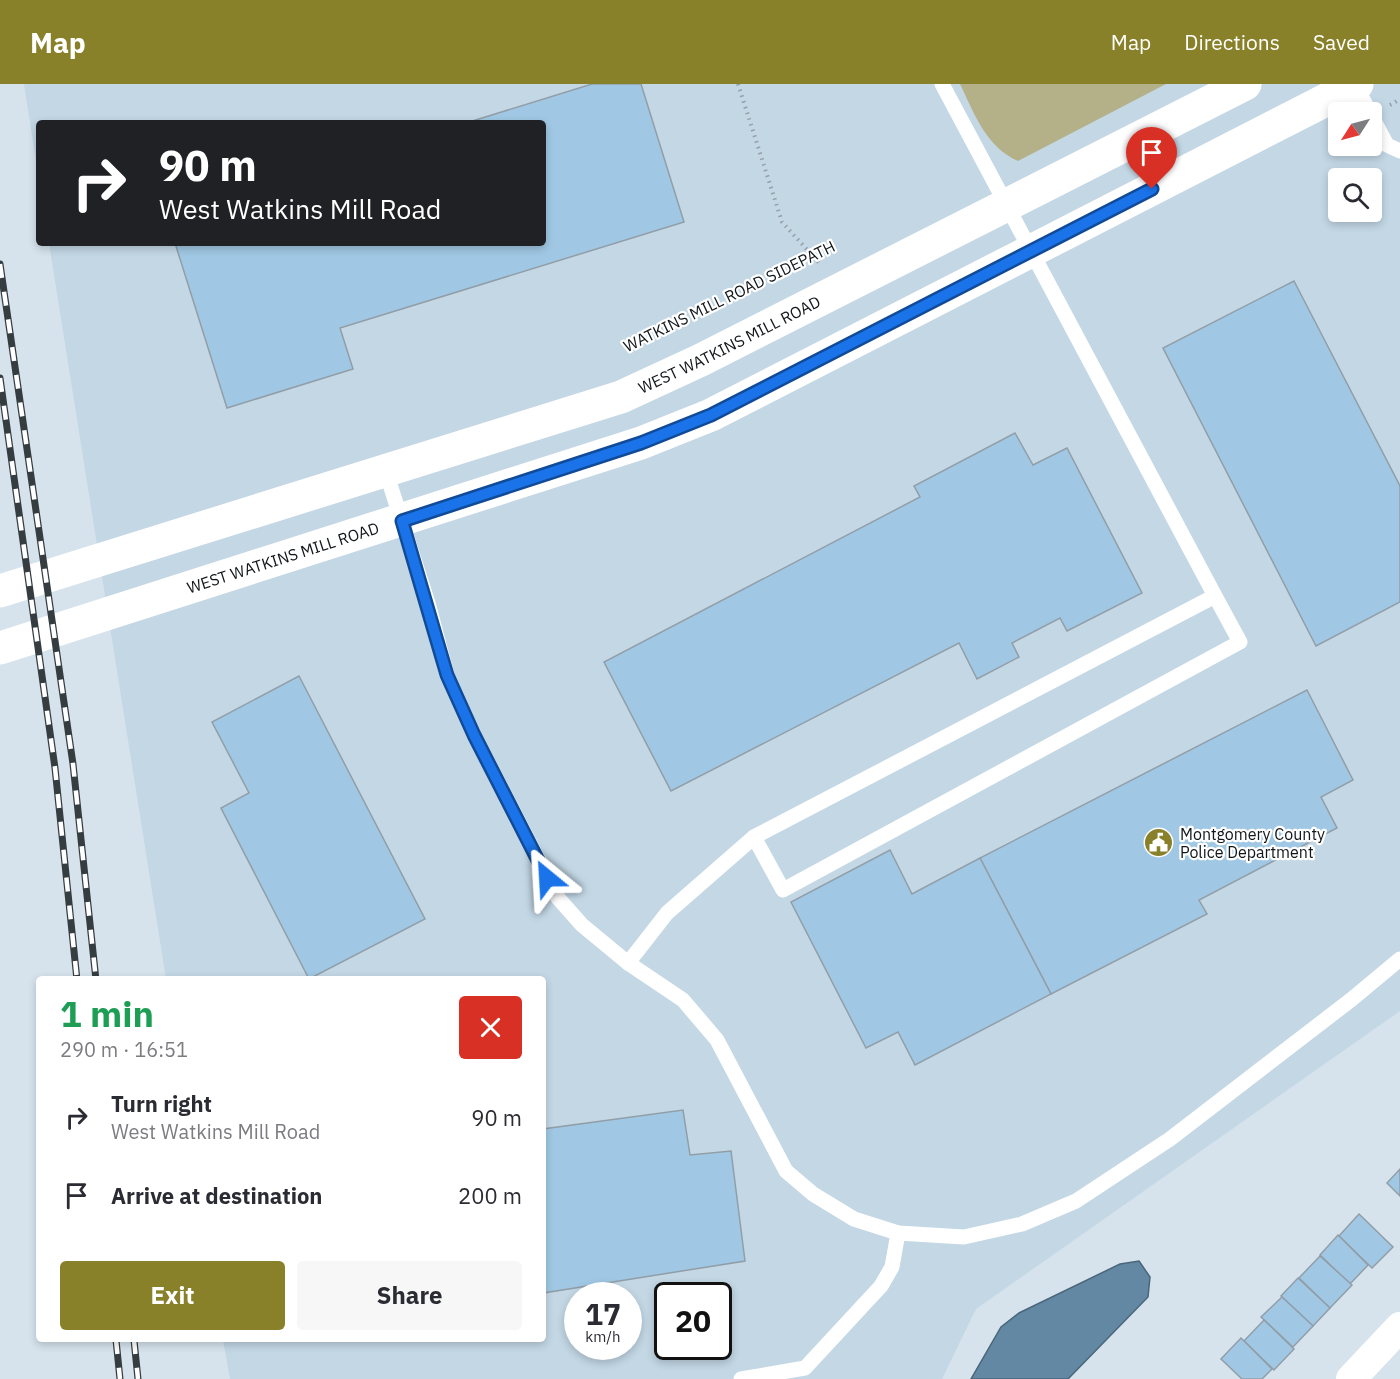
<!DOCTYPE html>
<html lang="en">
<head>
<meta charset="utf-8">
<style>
	:root { --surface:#fff; --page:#f7f7f7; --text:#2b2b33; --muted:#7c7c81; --accent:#898129 }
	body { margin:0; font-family:"IBM Plex Sans",sans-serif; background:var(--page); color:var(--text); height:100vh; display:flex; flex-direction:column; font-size:22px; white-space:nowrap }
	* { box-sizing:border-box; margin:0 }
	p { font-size:20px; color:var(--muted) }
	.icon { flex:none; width:33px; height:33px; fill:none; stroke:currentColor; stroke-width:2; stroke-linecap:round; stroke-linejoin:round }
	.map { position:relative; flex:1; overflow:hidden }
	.sheet { position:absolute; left:36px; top:892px; width:510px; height:366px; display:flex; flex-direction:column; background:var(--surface); border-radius:6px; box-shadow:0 3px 9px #0003 }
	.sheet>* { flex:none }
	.banner { position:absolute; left:36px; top:36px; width:510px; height:126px; border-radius:6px; box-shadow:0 3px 9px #0003; background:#202124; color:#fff; overflow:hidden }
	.needle { width:39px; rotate:234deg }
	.controls { position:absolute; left:1328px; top:18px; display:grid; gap:12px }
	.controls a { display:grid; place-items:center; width:54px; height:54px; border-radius:6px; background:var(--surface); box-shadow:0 3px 9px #0003; font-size:30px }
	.speed { position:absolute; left:564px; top:1198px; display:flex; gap:12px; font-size:30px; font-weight:700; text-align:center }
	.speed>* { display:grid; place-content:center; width:78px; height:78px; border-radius:50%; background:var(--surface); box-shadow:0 3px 9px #0003; line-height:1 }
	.speed small { font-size:15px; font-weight:400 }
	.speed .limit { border:3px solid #111; border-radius:9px; background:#fff; color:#111 }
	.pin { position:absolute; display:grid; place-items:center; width:51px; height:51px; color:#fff; margin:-62px -26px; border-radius:50% 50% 50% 0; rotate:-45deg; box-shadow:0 0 6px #0007 }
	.pin .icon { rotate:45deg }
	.me { position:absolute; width:66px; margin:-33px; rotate:333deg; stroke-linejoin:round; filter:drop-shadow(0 0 4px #0008) }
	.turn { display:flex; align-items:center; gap:21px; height:126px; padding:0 24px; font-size:27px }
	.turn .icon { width:78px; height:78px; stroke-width:2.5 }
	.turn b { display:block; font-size:42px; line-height:51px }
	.round { display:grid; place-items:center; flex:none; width:63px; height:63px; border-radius:6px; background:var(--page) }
	.overview { display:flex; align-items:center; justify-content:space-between; height:102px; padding:0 24px }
	h1 { font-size:36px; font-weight:700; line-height:45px; color:#1e9e55 }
	.cta { display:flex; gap:12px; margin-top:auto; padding:12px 24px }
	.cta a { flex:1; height:69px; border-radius:6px; background:var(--accent); color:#fff; font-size:24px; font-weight:700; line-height:69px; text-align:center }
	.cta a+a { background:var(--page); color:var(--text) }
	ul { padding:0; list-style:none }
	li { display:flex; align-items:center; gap:18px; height:78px; padding:0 24px }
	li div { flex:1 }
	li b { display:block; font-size:22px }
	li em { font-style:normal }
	header { display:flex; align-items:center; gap:36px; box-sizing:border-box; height:84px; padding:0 30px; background:var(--accent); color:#fff }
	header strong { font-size:28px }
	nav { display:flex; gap:33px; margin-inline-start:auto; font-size:21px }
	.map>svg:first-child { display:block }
	.built { fill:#c3d7e5; fill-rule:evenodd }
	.green { fill:#b4b188 }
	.water { fill:#6388a3; stroke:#4a667a; stroke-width:1.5 }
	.building { fill:#a0c8e4; stroke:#929ea7; stroke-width:1.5 }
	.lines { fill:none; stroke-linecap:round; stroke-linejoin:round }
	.path { stroke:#96a0a8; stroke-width:4; stroke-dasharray:1.5 4.5; stroke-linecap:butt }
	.lane { stroke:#fff; stroke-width:15 }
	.street { stroke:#fff; stroke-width:30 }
	.secondary { stroke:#fff; stroke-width:33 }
	.rail-casing { stroke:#363d41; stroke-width:7 }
	.rail { stroke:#fff; stroke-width:4.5; stroke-dasharray:14; stroke-linecap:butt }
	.route-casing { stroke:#114b97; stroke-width:15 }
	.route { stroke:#1a73e8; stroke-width:10 }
	.labels { text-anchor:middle; stroke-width:4.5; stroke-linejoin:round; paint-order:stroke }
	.street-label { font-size:16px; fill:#111619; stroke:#fff }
	.poi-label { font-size:16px; fill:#111619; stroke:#fff; text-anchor:start }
</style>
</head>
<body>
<header>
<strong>Map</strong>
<nav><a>Map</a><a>Directions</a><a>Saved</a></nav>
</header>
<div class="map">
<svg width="1400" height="1295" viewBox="0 0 1400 1295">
	<rect width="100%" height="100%" fill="#d6e3ed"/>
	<path class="built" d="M24,0H1400V927L976,1225L942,1295H230L223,1256H543V896L166,895L49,159H543V39H39V97ZM1338,28H1371V62H1338ZM1338,94H1371V128H1338ZM578,1212H628V1263H578ZM668,1212H718V1263H668Z"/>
	<path class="green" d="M960,0H1166L1018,77C986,63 974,29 960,0Z"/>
	<polygon class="water" points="1139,1177 1150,1193 1148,1213 1068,1295 971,1295 1001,1243 1019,1229 1120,1180"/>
	<g class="building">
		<polygon points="592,0 641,0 684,138 340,244 353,285 227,324 175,159 543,159 543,39 466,39"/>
		<polygon points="1294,197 1400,402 1400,518 1316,562 1163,264"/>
		<polygon points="1015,349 1033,381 1067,364 1142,509 1067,547 1060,534 1012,559 1019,573 977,595 959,559 671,707 604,578 920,413 914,402"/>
		<polygon points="299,592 425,835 309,895 221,724 249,709 212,638"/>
		<polygon points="1307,606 1353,696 1321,713 1337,744 1199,816 1207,830 1051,910 980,774"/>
		<polygon points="890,766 912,810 980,774 1051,910 915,981 898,948 866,964 791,818"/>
		<polygon points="683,1026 690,1071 731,1067 745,1177 543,1209 543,1045"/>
		<polygon points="1400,1085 1400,1112 1387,1099"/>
		<polygon points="1359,1130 1393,1163 1372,1184 1339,1152"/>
		<polygon points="1338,1151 1368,1181 1350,1200 1320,1171"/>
		<polygon points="1320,1172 1352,1201 1330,1224 1299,1194"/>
		<polygon points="1298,1194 1330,1224 1313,1242 1281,1212"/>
		<polygon points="1282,1213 1313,1242 1293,1263 1261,1233"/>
		<polygon points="1264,1236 1294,1265 1274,1286 1244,1257"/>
		<polygon points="1241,1254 1272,1285 1262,1295 1242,1295 1221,1275"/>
	</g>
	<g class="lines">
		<g class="path">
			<polyline points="738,0 782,138 820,180"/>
			<polyline points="1390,21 1397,17"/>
		</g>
		<g class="lane">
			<polyline points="1354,0 1370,28"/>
			<polyline points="1371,31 1387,61 1400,67"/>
			<polyline points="386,388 428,519 447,591 474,651 558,814 582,841 628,879 683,916 717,956 786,1087 813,1110 854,1135 898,1149 964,1153 1022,1140 1076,1117 1170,1055 1352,915 1400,875"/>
			<polyline points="754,753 783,806 1240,558 1215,512"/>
			<polyline points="628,879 667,829 754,753 1215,512 942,0"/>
			<polyline points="741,1295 805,1284 881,1202 892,1183 898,1149"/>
		</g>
		<polyline class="street" points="1351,1295 1400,1243"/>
		<g class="secondary">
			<path id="s1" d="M0,507L621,313L701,276L1245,0"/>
			<path id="s2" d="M0,564L641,359L711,331L1357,0"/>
		</g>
		<defs>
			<g id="rail">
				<polyline points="0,180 73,680 96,896"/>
				<polyline points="0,294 55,684 77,896"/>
				<polyline points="116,1256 120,1295"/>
				<polyline points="134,1256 138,1295"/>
			</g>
		</defs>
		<use href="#rail" class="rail-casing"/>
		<use href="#rail" class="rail"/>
	</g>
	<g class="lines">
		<defs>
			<polyline id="route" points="547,794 474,651 447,591 402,437 641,359 711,331 1152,105"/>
		</defs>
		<use href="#route" class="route-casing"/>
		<use href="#route" class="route"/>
	</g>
	<defs>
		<symbol id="civic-disc" viewBox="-11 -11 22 22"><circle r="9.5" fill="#898129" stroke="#fff"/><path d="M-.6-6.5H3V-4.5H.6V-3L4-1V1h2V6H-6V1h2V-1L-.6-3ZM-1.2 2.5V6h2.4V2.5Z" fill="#fff"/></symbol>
	</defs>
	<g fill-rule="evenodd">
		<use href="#civic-disc" x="1142" y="742" width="33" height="33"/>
	</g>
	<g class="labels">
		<g class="street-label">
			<text transform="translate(729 212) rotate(-26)" y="6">WATKINS MILL ROAD SIDEPATH</text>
			<text dy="6" stroke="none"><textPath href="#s1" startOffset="771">WEST WATKINS MILL ROAD</textPath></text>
			<text dy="6" stroke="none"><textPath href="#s2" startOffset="297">WEST WATKINS MILL ROAD</textPath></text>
		</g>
		<g class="poi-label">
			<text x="1180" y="756">Montgomery County<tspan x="1180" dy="18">Police Department</tspan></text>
		</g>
	</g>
</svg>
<div class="controls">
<a><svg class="needle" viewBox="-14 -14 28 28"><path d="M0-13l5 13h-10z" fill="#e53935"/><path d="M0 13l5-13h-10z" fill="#7c7c81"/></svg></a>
<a><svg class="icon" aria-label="search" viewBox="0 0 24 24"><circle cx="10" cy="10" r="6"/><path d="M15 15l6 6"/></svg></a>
</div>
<div class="speed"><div>17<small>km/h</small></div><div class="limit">20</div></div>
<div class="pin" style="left:1152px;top:105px;background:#d93025"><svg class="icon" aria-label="arrive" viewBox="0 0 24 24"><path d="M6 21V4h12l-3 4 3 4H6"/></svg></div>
<svg class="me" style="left:547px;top:794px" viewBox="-20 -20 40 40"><path d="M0-17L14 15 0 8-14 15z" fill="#1a73e8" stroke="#fff" stroke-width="4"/></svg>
<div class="banner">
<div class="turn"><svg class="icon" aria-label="right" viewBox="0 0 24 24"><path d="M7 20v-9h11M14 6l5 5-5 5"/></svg><div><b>90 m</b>West Watkins Mill Road</div></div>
</div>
<section class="sheet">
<div class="overview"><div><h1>1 min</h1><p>290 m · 16:51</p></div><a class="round" style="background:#d93025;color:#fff"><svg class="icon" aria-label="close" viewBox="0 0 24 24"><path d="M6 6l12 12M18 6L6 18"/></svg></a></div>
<ul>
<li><svg class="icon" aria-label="right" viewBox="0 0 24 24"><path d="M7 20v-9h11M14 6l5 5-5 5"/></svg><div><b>Turn right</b><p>West Watkins Mill Road</p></div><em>90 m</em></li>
<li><svg class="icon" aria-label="arrive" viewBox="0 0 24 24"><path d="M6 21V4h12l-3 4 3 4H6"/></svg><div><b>Arrive at destination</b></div><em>200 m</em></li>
</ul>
<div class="cta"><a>Exit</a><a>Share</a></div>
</section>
</div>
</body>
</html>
